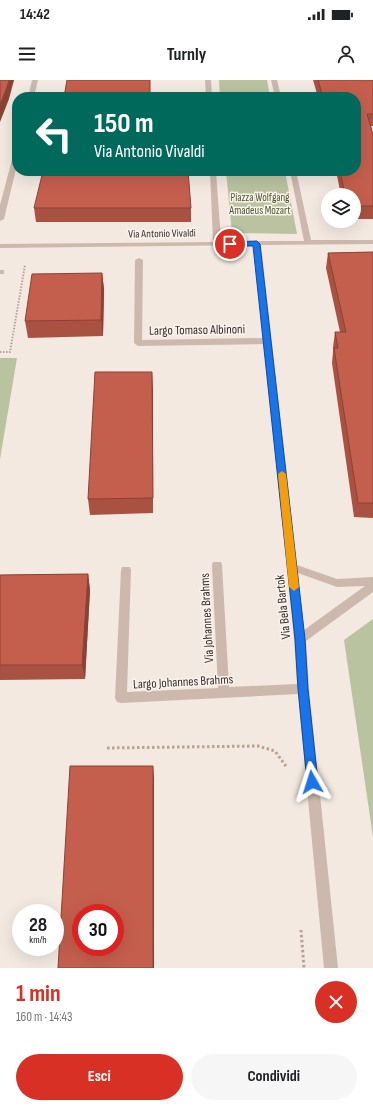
<!DOCTYPE html>
<html lang="it">
<head>
<meta charset="utf-8">
<style>
	:root { --surface:#fff; --page:#f6f6f6; --text:#202124; --muted:#757577; --accent:#d93025 }
	body { margin:0; font-family:"Sofia Sans Condensed",sans-serif; background:var(--page); color:var(--text); height:100vh; display:flex; flex-direction:column; font-size:15px; white-space:nowrap }
	* { box-sizing:border-box; margin:0 }
	p { font-size:13px; color:var(--muted) }
	.icon { flex:none; width:22px; height:22px; fill:none; stroke:currentColor; stroke-width:2; stroke-linecap:round; stroke-linejoin:round }
	.map { position:relative; height:888px; overflow:hidden }
	.details { display:flex; flex-direction:column; background:var(--surface); flex:1 }
	.details>* { flex:none }
	.banner { position:absolute; left:12px; top:12px; width:349px; height:84px; border-radius:16px; box-shadow:0 4px 16px #0002; background:#00695c; color:#fff; overflow:hidden }
	.tools { position:absolute; left:321px; top:108px; display:grid; gap:8px }
	.tools a { display:grid; place-items:center; width:40px; height:40px; border-radius:50%; background:var(--surface); box-shadow:0 4px 16px #0002; font-size:20px }
	.speed { position:absolute; left:12px; top:824px; display:flex; gap:8px; font-size:20px; font-weight:700; text-align:center }
	.speed>* { display:grid; place-content:center; width:52px; height:52px; border-radius:50%; background:var(--surface); box-shadow:0 4px 16px #0002; line-height:1 }
	.speed small { font-size:10px; font-weight:400 }
	.speed .limit { border:6px solid #d22; background:#fff; color:#111 }
	.pin { position:absolute; display:grid; place-items:center; width:34px; height:34px; color:#fff; margin:-17px; border:2px solid #fff; border-radius:50%; box-shadow:0 1px 4px #0007 }
	.me { position:absolute; width:44px; margin:-22px; rotate:354deg; stroke-linejoin:round; filter:drop-shadow(0 0 3px #0008) }
	.turn { display:flex; align-items:center; gap:14px; height:84px; padding:0 16px; font-size:18px }
	.turn .icon { width:52px; height:52px; stroke-width:2.5 }
	.turn b { display:block; font-size:28px; line-height:34px }
	.round { display:grid; place-items:center; flex:none; width:42px; height:42px; border-radius:21px; background:var(--page) }
	.headline { display:flex; align-items:center; justify-content:space-between; height:68px; padding:0 16px }
	h1 { font-size:24px; font-weight:700; line-height:30px; color:var(--accent) }
	.button { display:flex; gap:8px; margin-top:auto; padding:8px 16px }
	.button a { flex:1; height:46px; border-radius:24px; background:var(--accent); color:#fff; font-size:16px; font-weight:700; line-height:46px; text-align:center }
	.button a+a { background:var(--page); color:var(--text) }
	.status { display:flex; justify-content:space-between; align-items:center; height:28px; padding:0 20px; background:var(--surface); direction:ltr }
	.status svg { height:11px; fill:currentColor }
	header { display:flex; justify-content:space-between; align-items:center; height:52px; padding:0 16px; background:var(--surface); font-size:18px; font-weight:700 }
	.map>svg:first-child { display:block }
	.green { fill:#bac3a0 }
	.lines { fill:none; stroke-linecap:round; stroke-linejoin:round }
	.path-far1 { stroke:#b8a296; stroke-width:2; stroke-dasharray:1.5 1.5; stroke-linecap:butt }
	.path { stroke:#b8a296; stroke-width:3; stroke-dasharray:2.5 2.5; stroke-linecap:butt }
	.minor { fill:#ccb8ac; fill-rule:evenodd }
	.wall { fill:#a95242 }
	.shaded-wall { fill:#8a4236 }
	.building { fill:#c55f4d; stroke:#8a4236; fill-rule:evenodd }
	.route { fill:#1a73e8; stroke:#114b97 }
	.slow { fill:#f59e0b }
	.labels { text-anchor:middle; stroke-width:3; stroke-linejoin:round; paint-order:stroke }
	.far-park-label { font-size:11px; fill:#4d582f; stroke:#faf3ed }
	.far-street-label { font-size:11px; fill:#3a2e2b; stroke:#faf3ed }
	.street-label { font-size:13px; fill:#3a2e2b; stroke:#faf3ed }
</style>
</head>
<body>
<div class="status"><b>14:42</b><svg viewBox="0 0 49 12"><path d="M0 12V9h3v3zM5 12V6h3v6zM10 12V3h3v9zM15 12V0h3v12zM26 1h20v11H26zM47 4h2v5h-2z"/></svg></div>
<header><svg class="icon" aria-label="menu" viewBox="0 0 24 24"><path d="M4 6h16M4 12h16M4 18h16"/></svg>Turnly<svg class="icon" aria-label="person" viewBox="0 0 24 24"><circle cx="12" cy="8" r="4"/><path d="M4 21q1-7 8-7t8 7"/></svg></header>
<div class="map">
<svg width="373" height="888" viewBox="0 0 373 888">
	<rect width="100%" height="100%" fill="#f3e9e0"/>
	<g class="green">
		<polygon points="219,0 267,0 270,17 220,17"/>
		<polygon points="226,91 285,91 297,154 232,153"/>
		<polygon points="0,278 17,278 0,379"/>
		<polygon points="373,539 373,757 344,560"/>
	</g>
	<g class="lines">
		<polyline class="path-far1" points="0,272 10,272 25,185"/>
		<g class="path">
			<polyline points="107,668 258,666 275,671 286,686"/>
			<polyline points="301,850 304,888"/>
		</g>
		<g class="minor">
			<polygon points="32,0 38,0 34,17 28,17"/>
			<polygon points="205,0 211,0 212,17 206,17"/>
			<polygon points="271,0 277,0 281,17 275,17"/>
			<polygon points="17,70 17,85 4,139 0,141 0,125 14,72"/>
			<path d="M210,91H216L221,161H304L290,91H296L311,160H373V164L261,165L297,485L337,499L373,497V512L306,561L309,609L338,888H324L298,614L121,623L117,622L115,618L121,490L122,487H130L131,490L127,612L218,608L212,485L213,482H221L222,485L229,607L297,604L294,559L264,264L138,266L134,263L135,180L139,178L143,180L142,260L263,258L254,165L0,168V164L213,162ZM298,493L337,507L365,506L304,550Z"/>
			<rect x="0" y="190" width="4" height="4"/>
		</g>
	</g>
	<g class="wall">
		<polygon points="313,0 373,0 373,46 371,46 373,55 373,139 354,139 354,115 341,115 336,91 356,91 356,17 318,17"/>
		<polygon points="34,128 191,128 191,142 36,142"/>
		<polygon points="373,172 373,438 354,437 332,283 333,272 333,267 335,252 340,252 326,188 328,173"/>
		<polygon points="102,193 104,209 103,256 28,258 25,241"/>
		<polygon points="153,309 153,433 90,435 88,419"/>
		<polygon points="88,494 90,510 85,599 0,600 0,495"/>
	</g>
	<g class="shaded-wall">
		<polygon points="9,0 14,0 9,19 0,42 0,25"/>
		<polygon points="102,193 104,209 103,256 101,240"/>
		<polygon points="152,292 153,309 153,433 153,418"/>
		<polygon points="88,494 90,510 85,599 82,585"/>
		<polygon points="153,686 154,698 154,888 153,888"/>
	</g>
	<g class="building">
		<polygon points="0,0 9,0 7,7 0,25"/>
		<polygon points="67,0 150,0 150,17 64,17"/>
		<polygon points="318,0 373,0 373,34 367,34 373,55 373,126 354,126 354,115 345,115 340,91 356,91 356,17 323,17"/>
		<polygon points="43,91 188,91 191,128 34,128"/>
		<polygon points="373,172 373,423 358,423 334,268 338,268 335,252 346,252 328,173"/>
		<polygon points="102,193 101,240 25,241 32,194"/>
		<polygon points="95,292 152,292 153,418 88,419"/>
		<polygon points="88,494 82,585 0,585 0,495"/>
		<path d="M70,686H153V888H58ZM81,833H115V867H81Z"/>
	</g>
	<polygon class="route" points="257,161 260,164 305,559 308,609 318,702 316,706 312,708 308,706 307,702 298,609 295,559 253,166 230,166 227,164 230,162"/>
	<polygon class="slow" points="282,391 286,394 299,507 294,511 289,507 278,394"/>
	<g class="labels">
		<g class="far-park-label">
			<text x="260" y="121">Piazza Wolfgang<tspan x="260" dy="13">Amadeus Mozart</tspan></text>
		</g>
		<g class="far-street-label">
			<text transform="translate(162 153) rotate(-1)" y="4">Via Antonio Vivaldi</text>
		</g>
		<g class="street-label">
			<text transform="translate(197 249) rotate(-1)" y="5">Largo Tomaso Albinoni</text>
			<text transform="translate(282 527) rotate(-96)" y="5">Via Bela Bartok</text>
			<text transform="translate(206 538) rotate(-93)" y="5">Via Johannes Brahms</text>
			<text transform="translate(183 601) rotate(-3)" y="5">Largo Johannes Brahms</text>
		</g>
	</g>
</svg>
<div class="tools">
<a><svg class="icon" aria-label="layers" viewBox="0 0 24 24"><path d="M12 4l9 5-9 5-9-5zM3 14l9 5 9-5"/></svg></a>
</div>
<div class="speed"><div>28<small>km/h</small></div><div class="limit">30</div></div>
<div class="pin" style="left:230px;top:164px;background:#d93025"><svg class="icon" aria-label="arrive" viewBox="0 0 24 24"><path d="M6 21V4h12l-3 4 3 4H6"/></svg></div>
<svg class="me" style="left:312px;top:702px" viewBox="-20 -20 40 40"><path d="M0-17L14 15 0 8-14 15z" fill="#1a73e8" stroke="#fff" stroke-width="4"/></svg>
<div class="banner">
<div class="turn"><svg class="icon" aria-label="left" viewBox="0 0 24 24"><path d="M17 20v-9H6M10 6l-5 5 5 5"/></svg><div><b>150 m</b>Via Antonio Vivaldi</div></div>
</div>
</div>
<section class="details">
<div class="headline"><div><h1>1 min</h1><p>160 m · 14:43</p></div><a class="round" style="background:#d93025;color:#fff"><svg class="icon" aria-label="close" viewBox="0 0 24 24"><path d="M6 6l12 12M18 6L6 18"/></svg></a></div>
<div class="button"><a>Esci</a><a>Condividi</a></div>
</section>
</body>
</html>
